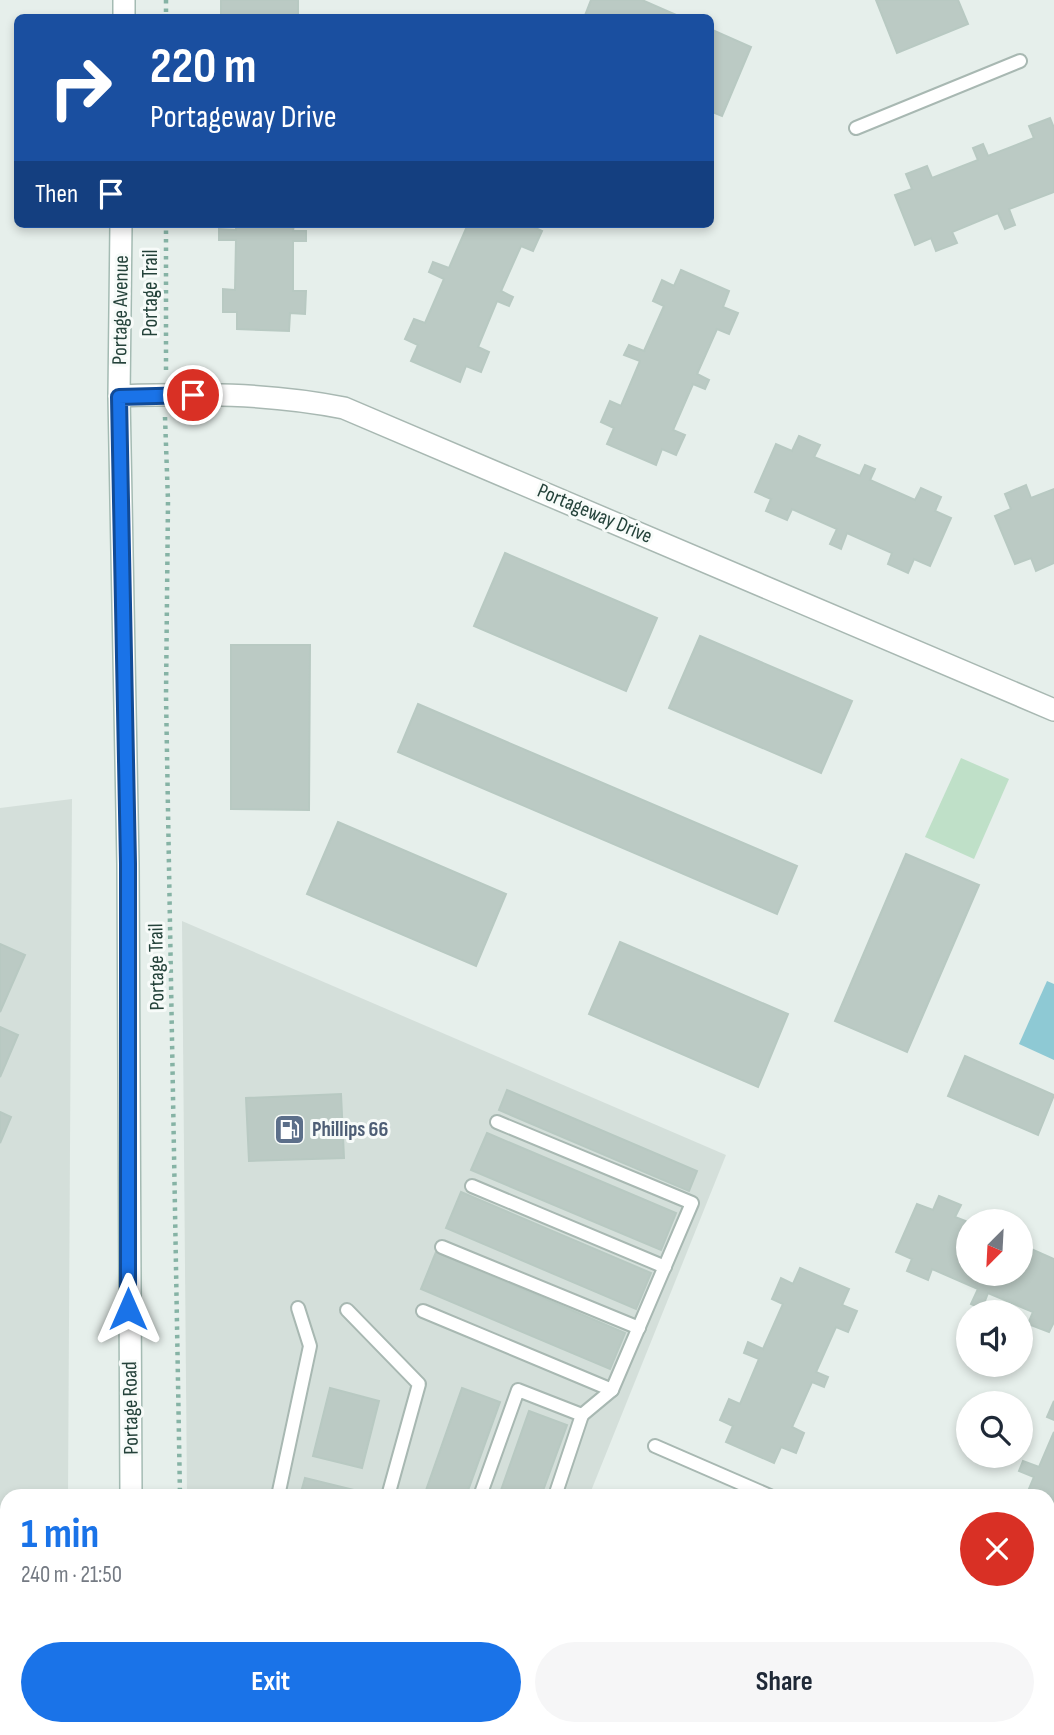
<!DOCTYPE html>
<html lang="en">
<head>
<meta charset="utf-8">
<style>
	:root { --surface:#fff; --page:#f6f6f7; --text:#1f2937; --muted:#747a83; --accent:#1a73e8 }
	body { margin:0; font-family:"Sofia Sans Condensed",sans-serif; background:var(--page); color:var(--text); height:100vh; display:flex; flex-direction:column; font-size:26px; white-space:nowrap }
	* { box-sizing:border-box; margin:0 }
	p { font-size:23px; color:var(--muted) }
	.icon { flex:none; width:38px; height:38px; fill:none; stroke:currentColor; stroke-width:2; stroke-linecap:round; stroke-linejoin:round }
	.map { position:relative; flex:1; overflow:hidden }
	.side { position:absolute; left:0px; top:1489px; width:1055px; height:247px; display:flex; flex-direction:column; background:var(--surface); border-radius:21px 21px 0 0; box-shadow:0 4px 10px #0003 }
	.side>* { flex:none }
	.guide { position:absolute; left:14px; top:14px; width:700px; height:214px; border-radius:10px; box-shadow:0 4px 10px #0003; background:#1a4fa0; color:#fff; overflow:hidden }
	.needle { width:46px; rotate:204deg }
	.fabs { position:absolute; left:956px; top:1209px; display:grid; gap:14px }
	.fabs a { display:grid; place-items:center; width:77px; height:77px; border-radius:50%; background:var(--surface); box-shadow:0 4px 10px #0003; font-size:35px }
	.pin { position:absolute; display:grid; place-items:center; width:60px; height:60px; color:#fff; margin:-30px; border:4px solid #fff; border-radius:50%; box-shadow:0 2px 7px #0007 }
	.me { position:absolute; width:77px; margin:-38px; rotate:0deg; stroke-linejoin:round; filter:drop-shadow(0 0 5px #0008) }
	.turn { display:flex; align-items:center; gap:24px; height:147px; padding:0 21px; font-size:32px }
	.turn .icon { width:91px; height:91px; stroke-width:2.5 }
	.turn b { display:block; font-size:49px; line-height:60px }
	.then { display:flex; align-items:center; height:66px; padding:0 21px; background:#0003; gap:14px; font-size:26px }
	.round { display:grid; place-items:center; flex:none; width:74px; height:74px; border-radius:37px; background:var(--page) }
	.summary { display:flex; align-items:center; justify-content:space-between; height:119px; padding:0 21px }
	h1 { font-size:42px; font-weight:700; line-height:52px; color:var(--accent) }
	.button { display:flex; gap:14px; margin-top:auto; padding:14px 21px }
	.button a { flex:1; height:80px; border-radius:42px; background:var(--accent); color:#fff; font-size:28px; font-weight:700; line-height:80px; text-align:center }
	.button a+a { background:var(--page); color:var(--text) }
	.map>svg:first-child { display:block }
	.built { fill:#d4dfda }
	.green { fill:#bfe0c8 }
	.water { fill:#8ec9d4 }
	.building { fill:#bbcac4; stroke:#b8c9c2; stroke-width:2 }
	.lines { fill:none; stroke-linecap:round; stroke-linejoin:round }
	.lane-casing { stroke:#a8b8b2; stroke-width:16 }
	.street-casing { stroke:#a8b8b2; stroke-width:24 }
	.secondary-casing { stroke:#a4bbb3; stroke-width:24 }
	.path { stroke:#86b3a5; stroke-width:4.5; stroke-dasharray:3.5 5; stroke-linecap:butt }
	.lane { stroke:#fff; stroke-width:12 }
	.street { stroke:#fff; stroke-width:21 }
	.secondary { stroke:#fff; stroke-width:21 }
	.route-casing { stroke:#114b97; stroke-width:18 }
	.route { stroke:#1a73e8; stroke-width:12 }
	.labels { text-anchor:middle; stroke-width:6; stroke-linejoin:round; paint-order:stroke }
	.street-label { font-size:21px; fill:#24423a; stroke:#f7fbf9 }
	.service-label { font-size:21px; font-weight:bold; fill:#4e5e75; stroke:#f7fbf9; text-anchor:start }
</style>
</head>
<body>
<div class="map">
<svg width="1054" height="1735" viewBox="0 0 1054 1735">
	<rect width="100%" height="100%" fill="#e6efeb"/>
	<g class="built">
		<polygon points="72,799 68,1496 7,1496 7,1711 0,1708 0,808"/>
		<polygon points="182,921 726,1155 589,1496 187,1496"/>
		<polygon points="186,1729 496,1729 494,1735 186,1735"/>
	</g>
	<polygon class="green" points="961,758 1009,779 974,859 925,837"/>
	<polygon class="water" points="1047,981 1054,984 1054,1060 1019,1044"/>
	<g class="building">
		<rect x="221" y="0" width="77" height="18"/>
		<polygon points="591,0 642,0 683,18 584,18"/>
		<polygon points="876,0 958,0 968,24 897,53"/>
		<polygon points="710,29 751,47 722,116 710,111"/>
		<polygon points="1050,118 1054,128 1054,192 1009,209 1015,225 1005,229 998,213 952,232 957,243 936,251 931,238 915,245 895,195 912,189 906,174 927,166 932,178 978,160 973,148 983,144 988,156 1034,138 1029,126"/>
		<polygon points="236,224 294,224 293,231 306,231 306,241 293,241 293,291 306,291 305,314 290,313 289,331 237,329 237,312 223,312 223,289 235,290 236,240 219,240 219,229 236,230"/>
		<polygon points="468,224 527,224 542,231 533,251 521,246 501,291 513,297 509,306 497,301 478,347 489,352 481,372 466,366 460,382 411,361 418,345 405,339 414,319 425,323 444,279 429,272 433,262 449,268"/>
		<polygon points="681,270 729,291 723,307 738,313 729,334 717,329 697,374 709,380 705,389 693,384 673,430 685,435 676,455 662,449 656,465 607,444 614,428 601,422 610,401 621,406 640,361 624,355 629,345 644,351 664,306 653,301 662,280 674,286"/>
		<polygon points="799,436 820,445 814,457 860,476 865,465 875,469 870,480 915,500 921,488 941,497 935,511 951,518 930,566 914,559 908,573 888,564 892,553 847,533 841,549 830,544 837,529 792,509 787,520 766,511 771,499 755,492 776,444 792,451"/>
		<polygon points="1026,485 1031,498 1054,489 1054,563 1036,571 1031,558 1015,564 995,516 1011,509 1005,494"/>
		<polygon points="505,553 657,618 626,691 474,626"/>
		<polygon points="700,636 852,701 821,773 669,708"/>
		<polygon points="231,645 310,645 309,810 231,809"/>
		<polygon points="418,704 797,866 777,914 398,752"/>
		<polygon points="338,822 506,894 476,966 307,894"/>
		<polygon points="906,854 979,885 907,1052 835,1021"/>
		<polygon points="620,942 788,1014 758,1087 589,1014"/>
		<polygon points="0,944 25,955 0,1012"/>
		<polygon points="0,1027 18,1035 0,1077"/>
		<polygon points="965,1056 1054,1095 1038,1135 948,1096"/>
		<polygon points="507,1090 697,1171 689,1191 499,1110"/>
		<polygon points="341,1094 344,1158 249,1161 246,1098"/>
		<polygon points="0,1112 11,1117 0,1143"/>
		<polygon points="487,1133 676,1213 661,1250 471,1170"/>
		<polygon points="461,1192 651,1273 636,1309 446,1228"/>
		<polygon points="939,1196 961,1205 955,1217 968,1222 968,1274 1020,1274 1020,1244 1054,1259 1054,1322 1049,1332 1028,1324 1033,1312 988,1293 982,1309 971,1304 978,1289 932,1269 928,1280 907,1271 912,1259 896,1252 917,1204 933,1210"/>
		<polygon points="436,1252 625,1333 610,1369 421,1289"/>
		<polygon points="800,1268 849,1289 842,1305 857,1311 848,1332 836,1327 816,1372 828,1377 824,1387 812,1382 792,1427 804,1433 796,1453 781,1447 774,1463 726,1442 733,1426 720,1420 729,1399 740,1404 759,1359 744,1353 748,1342 763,1349 783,1304 772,1299 781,1278 793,1284"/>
		<polygon points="330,1388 379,1401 362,1468 313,1456"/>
		<polygon points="462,1388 500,1402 466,1496 424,1496"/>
		<polygon points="1054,1401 1054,1420 1047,1417"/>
		<polygon points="529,1411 567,1425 541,1496 499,1496"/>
		<polygon points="1054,1432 1054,1571 1049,1581 1048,1496 1026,1496 1034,1477 1019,1471 1023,1461 1039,1467"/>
		<polygon points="305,1478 358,1491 357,1496 300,1496"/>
		<polygon points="309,1729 409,1729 423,1735 323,1735"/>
		<polygon points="975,1729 1027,1729 1025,1735 989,1735"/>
	</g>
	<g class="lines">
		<defs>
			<g id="lane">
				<polyline points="856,128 1020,61"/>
				<polyline points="497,1122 692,1203 612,1390 582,1415"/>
				<polyline points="472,1186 665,1267"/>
				<polyline points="442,1247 639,1328"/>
				<polyline points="347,1310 419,1384 388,1496"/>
				<polyline points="423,1311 612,1390"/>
				<polyline points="655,1446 770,1496"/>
				<polyline points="278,1496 310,1346 298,1308"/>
				<polyline points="480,1496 518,1390 582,1415 555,1496"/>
				<polyline points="1048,1618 1054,1620"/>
				<polyline points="443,1729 455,1735"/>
				<polyline points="261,1733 267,1735"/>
				<polyline points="469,1735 471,1729"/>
			</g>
			<path id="street" d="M119,396C194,393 270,393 344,408L1054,710"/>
			<g id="secondary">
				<polyline points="124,18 124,0"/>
				<polyline points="121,224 119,396 128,864 131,1496"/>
				<polyline points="132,1729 132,1735"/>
			</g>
		</defs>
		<use href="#lane" class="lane-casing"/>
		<use href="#street" class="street-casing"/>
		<use href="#secondary" class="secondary-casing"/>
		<g class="path">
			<polyline points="166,0 166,18"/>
			<polyline points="166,370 166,224"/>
			<polyline points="165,417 168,501 166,696 180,1496"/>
			<polyline points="178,1735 179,1729"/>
		</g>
		<use href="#lane" class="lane"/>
		<use href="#street" class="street"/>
		<use href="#secondary" class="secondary"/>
	</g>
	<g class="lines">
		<defs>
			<polyline id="route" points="128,1309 128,864 119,397 193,395"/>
		</defs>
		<use href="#route" class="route-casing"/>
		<use href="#route" class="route"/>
	</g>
	<defs>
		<symbol id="fuel-square" viewBox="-11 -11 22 22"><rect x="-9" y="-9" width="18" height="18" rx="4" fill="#5c6f8a" stroke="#f7fbf9"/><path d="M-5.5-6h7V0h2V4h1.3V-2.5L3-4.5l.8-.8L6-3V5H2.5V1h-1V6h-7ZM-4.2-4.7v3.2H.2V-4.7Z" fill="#fff"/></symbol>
	</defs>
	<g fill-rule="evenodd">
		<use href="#fuel-square" x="272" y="1112" width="35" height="35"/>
	</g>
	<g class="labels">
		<g class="street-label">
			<text transform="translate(150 293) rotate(-90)" y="7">Portage Trail</text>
			<text transform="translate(120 310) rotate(-89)" y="7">Portage Avenue</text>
			<text transform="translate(595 513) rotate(23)" y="7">Portageway Drive</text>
			<text transform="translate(156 967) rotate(-91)" y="7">Portage Trail</text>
			<text transform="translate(130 1408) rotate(-91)" y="7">Portage Road</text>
		</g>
		<g class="service-label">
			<text x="312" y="1136">Phillips 66</text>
		</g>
	</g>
</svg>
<div class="fabs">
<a><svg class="needle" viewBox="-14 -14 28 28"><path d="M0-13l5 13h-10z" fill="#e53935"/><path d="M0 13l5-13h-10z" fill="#747a83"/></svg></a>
<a><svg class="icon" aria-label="sound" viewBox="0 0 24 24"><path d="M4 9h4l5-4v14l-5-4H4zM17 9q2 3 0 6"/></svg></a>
<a><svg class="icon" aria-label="search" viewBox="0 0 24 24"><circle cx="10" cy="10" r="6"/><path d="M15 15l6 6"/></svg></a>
</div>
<div class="pin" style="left:193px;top:395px;background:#d93025"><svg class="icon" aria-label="arrive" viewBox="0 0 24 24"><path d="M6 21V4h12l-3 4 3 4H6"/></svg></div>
<svg class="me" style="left:128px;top:1309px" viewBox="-20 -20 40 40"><path d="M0-17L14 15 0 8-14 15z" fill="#1a73e8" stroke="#fff" stroke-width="4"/></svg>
<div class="guide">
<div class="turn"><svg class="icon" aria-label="right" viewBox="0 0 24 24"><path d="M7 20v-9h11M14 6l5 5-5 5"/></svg><div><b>220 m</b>Portageway Drive</div></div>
<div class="then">Then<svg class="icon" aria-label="arrive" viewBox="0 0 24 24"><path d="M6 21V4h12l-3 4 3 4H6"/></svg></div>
</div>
<section class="side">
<div class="summary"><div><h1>1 min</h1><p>240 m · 21:50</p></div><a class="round" style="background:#d93025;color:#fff"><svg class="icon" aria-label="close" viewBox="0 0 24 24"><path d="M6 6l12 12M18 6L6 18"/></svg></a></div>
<div class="button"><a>Exit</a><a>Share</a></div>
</section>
</div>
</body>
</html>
